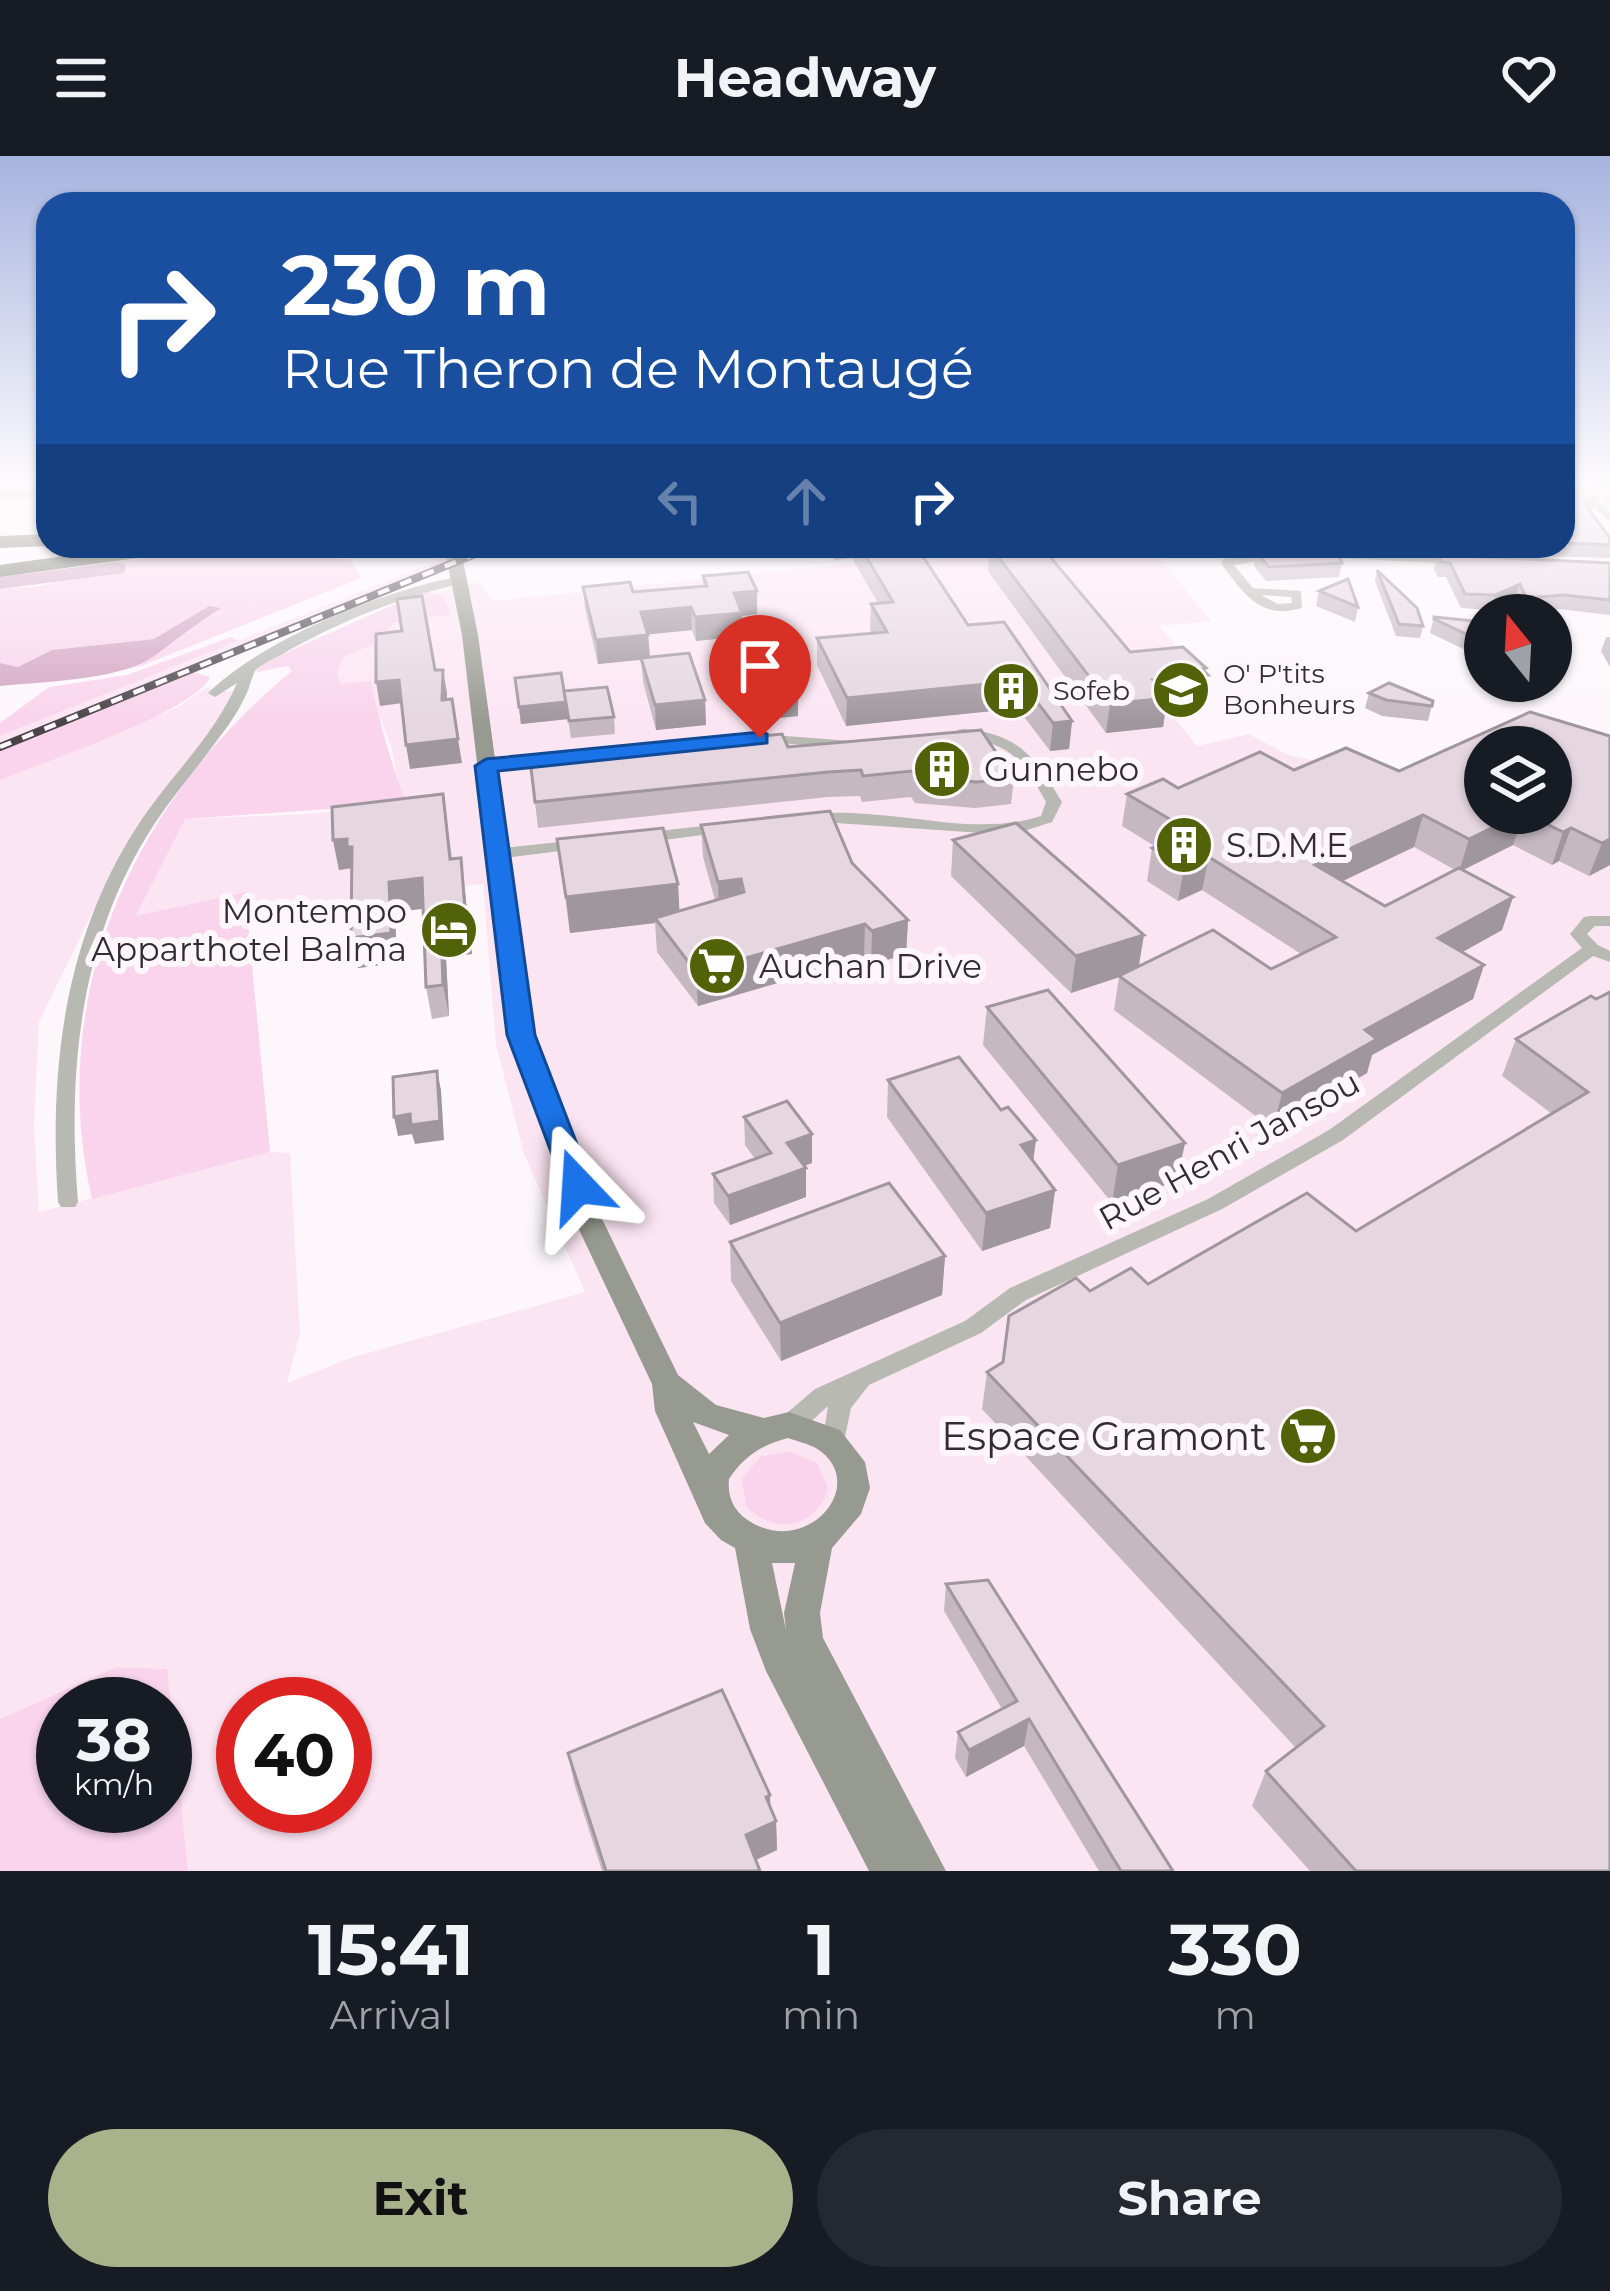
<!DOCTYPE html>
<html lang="en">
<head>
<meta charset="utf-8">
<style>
	:root { --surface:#171b24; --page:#242831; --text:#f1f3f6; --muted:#9ea1a6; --accent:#a9b28b }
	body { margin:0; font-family:Montserrat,sans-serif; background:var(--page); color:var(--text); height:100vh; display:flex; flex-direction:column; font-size:45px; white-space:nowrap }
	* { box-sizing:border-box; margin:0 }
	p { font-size:39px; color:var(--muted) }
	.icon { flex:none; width:66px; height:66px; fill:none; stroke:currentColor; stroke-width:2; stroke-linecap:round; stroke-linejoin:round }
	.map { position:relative; height:1715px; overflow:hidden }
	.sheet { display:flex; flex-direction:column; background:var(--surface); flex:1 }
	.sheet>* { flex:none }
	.guide { position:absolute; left:36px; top:36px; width:1539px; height:366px; border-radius:36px; box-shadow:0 3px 9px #0004; background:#1a4fa0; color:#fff; overflow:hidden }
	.needle { width:78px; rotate:342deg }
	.buttons { position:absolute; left:1464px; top:438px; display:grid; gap:24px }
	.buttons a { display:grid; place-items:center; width:108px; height:108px; border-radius:50%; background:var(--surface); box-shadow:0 3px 9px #0004; font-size:60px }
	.speed { position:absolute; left:36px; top:1521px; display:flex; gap:24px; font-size:60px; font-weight:700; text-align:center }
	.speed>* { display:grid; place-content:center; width:156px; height:156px; border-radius:50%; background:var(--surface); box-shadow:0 3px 9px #0004; line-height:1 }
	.speed small { font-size:30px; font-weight:400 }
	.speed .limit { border:18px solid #d22; background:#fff; color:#111 }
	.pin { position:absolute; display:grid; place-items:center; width:102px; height:102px; color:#fff; margin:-123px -51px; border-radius:50% 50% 50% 0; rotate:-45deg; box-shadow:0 0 12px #0007 }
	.pin .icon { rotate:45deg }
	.me { position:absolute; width:132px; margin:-66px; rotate:340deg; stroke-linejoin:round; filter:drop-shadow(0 0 9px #0008) }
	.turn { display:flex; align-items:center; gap:42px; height:252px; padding:0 48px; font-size:54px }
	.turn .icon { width:156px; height:156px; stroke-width:2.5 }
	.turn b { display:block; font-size:84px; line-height:102px }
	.lanes { display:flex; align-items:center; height:114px; padding:0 48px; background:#0003; justify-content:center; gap:60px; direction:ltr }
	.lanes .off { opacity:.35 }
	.eta { display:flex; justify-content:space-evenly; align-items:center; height:204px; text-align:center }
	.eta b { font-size:72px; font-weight:700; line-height:84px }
	.button { display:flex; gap:24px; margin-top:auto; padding:24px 48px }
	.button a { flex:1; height:138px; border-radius:72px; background:var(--accent); color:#111; font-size:48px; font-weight:700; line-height:138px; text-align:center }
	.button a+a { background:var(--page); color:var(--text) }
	header { display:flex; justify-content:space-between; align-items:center; height:156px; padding:0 48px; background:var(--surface); font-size:54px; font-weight:700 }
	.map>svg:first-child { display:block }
	.built { fill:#fce5f3; fill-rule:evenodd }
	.green { fill:#f9d4ec; fill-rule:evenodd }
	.forest { fill:#d3a5c3 }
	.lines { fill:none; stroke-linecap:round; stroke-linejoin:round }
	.street { fill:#b7b9b2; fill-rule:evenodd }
	.secondary { fill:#979a90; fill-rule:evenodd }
	.highway { fill:#6c7163; fill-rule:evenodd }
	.rail-casing { stroke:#4a4448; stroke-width:8 }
	.rail { stroke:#fdf7fb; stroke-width:4.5; stroke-dasharray:12; stroke-linecap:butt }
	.wall { fill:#c5b8c1; fill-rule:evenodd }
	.shaded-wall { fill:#a0969d }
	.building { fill:#e5d6e0; stroke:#a0969d; stroke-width:3 }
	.route { fill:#1a73e8; stroke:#114b97; stroke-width:3 }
	.labels { text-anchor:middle; stroke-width:12; stroke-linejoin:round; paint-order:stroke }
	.far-poi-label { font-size:27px; fill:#332d31; stroke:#fdf7fb; text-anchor:start }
	.poi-label { font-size:33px; fill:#332d31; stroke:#fdf7fb; text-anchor:start }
	.street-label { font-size:33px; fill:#332d31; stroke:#fdf7fb }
	.near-poi-label { font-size:39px; fill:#332d31; stroke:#fdf7fb; text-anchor:end }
</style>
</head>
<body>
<header><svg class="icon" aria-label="menu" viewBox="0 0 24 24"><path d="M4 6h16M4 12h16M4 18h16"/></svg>Headway<svg class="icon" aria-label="heart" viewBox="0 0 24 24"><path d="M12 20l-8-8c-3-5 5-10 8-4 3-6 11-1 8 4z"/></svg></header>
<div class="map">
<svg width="1610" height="1715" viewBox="0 0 1610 1715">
	<rect width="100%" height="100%" fill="#fdf7fb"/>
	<g class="built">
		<polygon points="474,390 506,390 0,595 0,580"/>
		<path d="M1157,399L1211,465L1159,470L1196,513L1140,520L1197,590L1249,578L1286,598L1372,619L1405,618L1467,582L1487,591L1485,657H1551L1610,649V1715H188L166,1513L116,1511L0,1563V624L178,551L206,532L238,537L112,716L39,866L34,968L39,1056L270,996L290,997L300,1177L287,1227L350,1202L585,1136L524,998L496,889L483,728L247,755L244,736L136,761L184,663L307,658L402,648L391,590L374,546L298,532L364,481L437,436L477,425L494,445L878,405ZM243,1548H345V1650H243Z"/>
	</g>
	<g class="green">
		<path d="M229,390H341L336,403H349L361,422L141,510L125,513C157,500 191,474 219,452L209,450L154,483L52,494L18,511L0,507V433L41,430L125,409L117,406Z"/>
		<path d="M426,434L444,441L451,458L393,467L380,485L344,501L337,516L340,528L371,525C373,542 398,633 405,642L402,648L185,663L136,760L245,736L270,996L92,1043C45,837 134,645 292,515L288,510L256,516L263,507Z"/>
		<polygon points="231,481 238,485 0,580 0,567 49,531 127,519"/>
		<path d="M193,516L210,521C198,554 39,608 0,624V595Z"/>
		<path d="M789,1295L817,1307L828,1332C817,1373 773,1379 746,1350L742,1323L760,1301Z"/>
		<path d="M116,1511L167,1513L188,1715H0V1563ZM63,1548H165V1650H63Z"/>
	</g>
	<g class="forest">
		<polygon points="117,406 126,409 124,417 0,433 0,421"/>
		<path d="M209,450L221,452C196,468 174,486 151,502C119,524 39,526 0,530V507L18,511L52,494L154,483Z"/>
	</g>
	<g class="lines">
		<g class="street">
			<polygon points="1601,328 1610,328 1610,331 1600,335 1597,343 1610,357 1610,366 1586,344 1591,331"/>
			<path d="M1280,396L1284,397V401L1234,409L1253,432L1301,435L1302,452C1261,464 1245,439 1222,409V404L1228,401ZM1261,439L1291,441L1292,447L1278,448Z"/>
			<polygon points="1320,396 1460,402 1466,405 1460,408 1316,401 1314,399"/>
			<path d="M461,420L465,421V427C402,440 343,464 286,496C278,501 262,507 255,515C254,516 249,531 249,532C242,549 232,565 221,579C200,609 175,637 155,667C80,781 67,913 78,1046L75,1051H61L58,1046C49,912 64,783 138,669C170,620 214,581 237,527L215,541L208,537C266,482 381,435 461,420Z"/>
			<path d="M963,573C1018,577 1035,601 1062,646L1052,666L1024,675L996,678L836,667L808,668L800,663C827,647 931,667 967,668C992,669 1016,668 1041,660L1046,646C1020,599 1011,589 958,580V574Z"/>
			<polygon points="760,578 852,585 859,589 852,593 755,585 755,579"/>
			<polygon points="553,599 560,603 558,606 486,614 479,610 486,606"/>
			<polygon points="721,668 726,670 729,673 726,676 641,687 633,682 641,677"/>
			<polygon points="578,684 586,689 584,692 495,703 487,698 495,693"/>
			<path d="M1590,760H1610V770H1595L1587,778L1598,789L1610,795V806L1593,800L1343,984L1222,1053L1026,1144L981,1177L869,1229L851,1252L842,1295L834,1298L826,1295L822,1288L828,1250C815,1261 799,1282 781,1276L777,1269L781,1262L815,1233L965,1165L1010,1132L1208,1043L1329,974L1582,792L1570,778L1584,761Z"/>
		</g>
		<g class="secondary">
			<rect x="0" y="333" width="48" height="8"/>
			<path d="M444,390H460L478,479L533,879L602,1063L678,1219L716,1249L764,1262L789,1256L840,1274L865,1306L870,1332L861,1358L832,1392L820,1457L823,1482L946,1715H869L766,1515L750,1473L735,1392L721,1384L705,1367L655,1255L652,1228L574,1063L509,879L462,479ZM693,1266L729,1279L709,1298ZM788,1282C797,1285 808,1288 816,1292C870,1326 811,1398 754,1368C735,1358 727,1343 729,1323C743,1301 763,1288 788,1282ZM772,1407H795L784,1457L786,1474Z"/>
		</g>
		<g class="highway">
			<polygon points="48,378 49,390 0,392 0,380"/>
			<polygon points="135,390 191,390 181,396 0,421 0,409"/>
		</g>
		<defs>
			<polyline id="rail" points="0,591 495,390"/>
		</defs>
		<use href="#rail" class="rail-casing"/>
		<use href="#rail" class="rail"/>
	</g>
	<g class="wall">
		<polygon points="1563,328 1589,328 1584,336 1564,337 1591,356 1610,382 1610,402 1426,397 1426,390 1563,390"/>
		<polygon points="1610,328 1610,350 1602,342 1606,329"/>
		<polygon points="826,390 955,390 955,392 920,396 968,469 1072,565 1069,593 1050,595 1025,562 1009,563 1002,554 846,570 817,509 817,482 872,477 870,474 871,448 878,447 852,402 834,404"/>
		<polygon points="990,390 1130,496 1205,516 1208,519 1203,548 1166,551 1163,571 1106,577 988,415"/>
		<rect x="1300" y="390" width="29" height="2"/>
		<polygon points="1256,396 1342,407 1339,421 1266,425 1254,410"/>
		<polygon points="1438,399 1610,407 1610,459 1559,453 1521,457 1515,442 1490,454 1461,452 1446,421 1438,421 1434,413"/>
		<polygon points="1377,414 1423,470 1420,482 1396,480 1375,425"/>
		<polygon points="703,420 757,458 742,460 743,480 696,485 692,474 648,478 650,501 705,544 706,569 656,574 643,526 641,503 598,508 585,453 583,431 633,436 703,430"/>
		<polygon points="1319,435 1358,451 1355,466 1316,450"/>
		<polygon points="1434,461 1485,466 1485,493 1472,497 1430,477"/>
		<polygon points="1606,481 1610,481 1610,511 1601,495"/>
		<polygon points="728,494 798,535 798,560 748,565 728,518"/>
		<polygon points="515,522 614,561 615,578 571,582 567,556 568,563 521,568"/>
		<polygon points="1369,537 1433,545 1428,565 1382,560 1365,552"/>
		<path d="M1610,580V709L1589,720L1559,705L1552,709L1513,689L1463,714L1513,741L1502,774L1463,796L1484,809L1473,843L1372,899L1367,917L1273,973L1114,854L1119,821L1071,837L951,720L953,684L1138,811L1271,813L1301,798L1202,734L1178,745L1147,725L1152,692L1156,691L1122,670L1127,638L1294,614L1399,615ZM1414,691L1455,714L1385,750L1343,725Z"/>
		<polygon points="788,591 1014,623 1011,648 975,652 915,647 911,641 862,646 860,640 828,641 538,672 530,603"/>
		<polygon points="447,667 452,703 461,702 472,798 446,801 449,860 432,863 426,831 423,753 395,756 397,807 358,812 352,712 339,714 333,684"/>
		<polygon points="701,669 852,707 908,764 906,798 871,809 864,802 698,850 657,796 655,767 570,777 557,683 678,728 679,755 715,744 703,701"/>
		<polygon points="1591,840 1610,1715 1310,1715 1252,1650 1266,1615 1296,1592 982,1253 987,1216 1003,1206 1090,1135 1148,1128 1356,1075 1552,958 1502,920 1516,883"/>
		<polygon points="987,851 1177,1025 1112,1047 983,889"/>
		<polygon points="888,924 1033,1006 1055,1034 1050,1072 982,1095 887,961"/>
		<polygon points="744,961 812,978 812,1007 804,1010 806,1041 730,1069 714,1047 713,1018 755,1003 745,989"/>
		<polygon points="730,1086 945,1100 942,1139 781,1205 731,1125"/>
		<polygon points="946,1428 1173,1715 1099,1715 1024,1590 966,1621 955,1602 958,1576 1002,1553 944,1455"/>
		<polygon points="568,1597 770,1639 770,1650 776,1665 777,1694 756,1704 760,1715 602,1715 574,1627"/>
	</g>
	<g class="shaded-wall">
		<polygon points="1596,343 1591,356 1584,347"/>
		<polygon points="835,390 853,390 852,402 834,404"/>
		<polygon points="904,390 955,390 955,392 904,397"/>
		<polygon points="1520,428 1515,442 1490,454 1495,439"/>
		<polygon points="757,435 757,458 742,460 743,480 696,485 695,461 734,437"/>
		<polygon points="691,451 692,474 643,479 641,456"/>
		<polygon points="648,479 650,503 598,508 596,484"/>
		<polygon points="1485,480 1485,493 1472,497 1477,483"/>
		<polygon points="443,514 447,537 446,568 442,544"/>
		<polygon points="399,524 403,547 380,550 376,526"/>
		<polygon points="1005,526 1002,554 846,570 847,542"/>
		<polygon points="1028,534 1025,562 1009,563 1011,536"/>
		<polygon points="798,535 798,560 748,565 747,540"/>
		<polygon points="1167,542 1163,571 1106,577 1110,548"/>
		<polygon points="705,544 706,569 656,574 655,549"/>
		<polygon points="566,546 568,563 521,568 519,551"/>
		<polygon points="1072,565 1069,593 1050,595 1053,567"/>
		<polygon points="458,583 462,607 410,613 406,589"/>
		<polygon points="1524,657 1513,689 1459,716 1469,683"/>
		<polygon points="1423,659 1414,691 1307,742 1315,709"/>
		<polygon points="1571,672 1559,705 1552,709 1563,676"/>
		<polygon points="347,683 352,691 352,712 339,714 333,684"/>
		<polygon points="1610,683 1610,709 1589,720 1602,687"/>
		<polygon points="1209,701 1202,734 1178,745 1184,712"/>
		<polygon points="461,702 472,798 446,801 449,860 443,829 441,770"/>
		<polygon points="422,722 428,752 395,756 397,807 358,812 351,782 389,726"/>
		<polygon points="741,723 742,757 719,759 718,726"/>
		<polygon points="678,728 680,764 655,762 655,767 570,777 566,741"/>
		<polygon points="1513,741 1502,774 1428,815 1438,782"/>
		<polygon points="908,764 906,798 871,809 872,775"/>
		<polygon points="865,768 864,802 698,850 696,816"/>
		<polygon points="1144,779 1138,815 1071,837 1076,800"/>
		<polygon points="1484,809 1473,843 1372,899 1367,917 1273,973 1282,937 1365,874"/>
		<polygon points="437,915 441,934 444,984 415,988 412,978 398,980 394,961 410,958"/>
		<polygon points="812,978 812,1007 788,1016 787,987"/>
		<polygon points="1036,984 1031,1022 1021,989"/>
		<polygon points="1185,987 1177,1025 1112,1047 1118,1009"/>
		<polygon points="806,1012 806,1041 730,1069 728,1040"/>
		<polygon points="1055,1034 1050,1072 982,1095 986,1057"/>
		<polygon points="945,1100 942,1139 781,1205 780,1167"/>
		<polygon points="1029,1563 1024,1590 966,1621 969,1594"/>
		<polygon points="770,1639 771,1668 776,1665 777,1694 747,1708 746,1679 766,1641"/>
	</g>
	<g class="building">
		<polygon points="1563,328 1564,337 1596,343 1584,347 1610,382 1610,389 1563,387"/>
		<polygon points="860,390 916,390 968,469 1004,466 1072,565 1053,567 1028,534 1011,536 1005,526 847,542 817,482 887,476 871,448 893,446"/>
		<polygon points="990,390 1041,390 1130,496 1183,491 1206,512 1202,513 1208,519 1153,524 1167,542 1110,548"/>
		<polygon points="1290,394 1337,394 1342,407 1269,411 1256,396"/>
		<polygon points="1438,399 1610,407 1610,444 1564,439 1526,442 1520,428 1495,439 1465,438 1450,407 1441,406"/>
		<polygon points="1377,414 1417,452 1423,470 1399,468"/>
		<polygon points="748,416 757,435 734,437 742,457 695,461 691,451 641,456 648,479 596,484 583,431 630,426 633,436 707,430 703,420"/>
		<polygon points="1348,423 1358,451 1319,435"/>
		<polygon points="422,440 435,514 443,514 442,544 452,543 458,583 406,589 399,524 376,526 376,478 402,475 397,443"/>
		<polygon points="1434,461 1485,466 1485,480 1477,483 1434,463"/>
		<polygon points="777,489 798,535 747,540 728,494"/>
		<polygon points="689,497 705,544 655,549 641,502"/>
		<polygon points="561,517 566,546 519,551 515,522"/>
		<polygon points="1389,527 1433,545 1432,550 1386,544 1369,537"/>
		<polygon points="607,531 614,561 569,565 564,535"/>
		<polygon points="1530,556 1610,580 1610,683 1602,687 1571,672 1563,676 1525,657 1551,657 1551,591 1485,591 1485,657 1522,657 1469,683 1423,659 1315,709 1385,750 1459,712 1513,741 1438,782 1484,809 1365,874 1377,883 1282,937 1119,820 1213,774 1271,813 1336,781 1209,701 1184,712 1152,692 1190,675 1127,638 1163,623 1178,632 1260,596 1294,614 1346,592 1399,615"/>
		<polygon points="981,574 1014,623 977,626 916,621 912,615 863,620 861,614 828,616 535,646 530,603 782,578 788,591"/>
		<polygon points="443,638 450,703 461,702 466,767 441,770 443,829 426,831 422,722 389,726 391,777 351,782 352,691 347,691 347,683 333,684 332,651"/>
		<polygon points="830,655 852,707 908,764 872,775 865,768 696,816 655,762 744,736 741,723 718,726 701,669"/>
		<polygon points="1016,667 1144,779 1076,800 953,684"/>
		<polygon points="663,672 678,728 566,741 557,683"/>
		<polygon points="1048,834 1185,987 1118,1009 987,851"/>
		<polygon points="1610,836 1610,1715 1356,1715 1266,1615 1324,1570 987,1216 1003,1206 1009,1160 1076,1122 1090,1135 1131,1112 1148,1128 1307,1037 1356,1075 1588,936 1516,883 1591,840 1596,843"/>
		<polygon points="959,901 1001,954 1008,951 1036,984 1021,989 1055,1034 986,1057 888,924"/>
		<polygon points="437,915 440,965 411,969 410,958 394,961 393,921"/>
		<polygon points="787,945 812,978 787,987 806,1012 728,1040 713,1018 771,997 744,961"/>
		<polygon points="889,1027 945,1100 780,1167 730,1086"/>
		<polygon points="988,1424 1173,1715 1121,1715 1029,1563 969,1594 958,1576 1017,1545 946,1428"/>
		<polygon points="722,1534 770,1639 766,1641 776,1665 746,1679 760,1715 606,1715 568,1597"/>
	</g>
	<linearGradient id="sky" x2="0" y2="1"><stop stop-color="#a6b4df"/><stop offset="0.58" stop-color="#fefbfd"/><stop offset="1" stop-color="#fefbfd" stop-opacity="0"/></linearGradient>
	<rect width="1610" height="568" fill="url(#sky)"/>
	<polygon class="route" points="760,576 767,578 767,587 498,615 535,879 593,1030 589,1038 567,1038 507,879 475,610 486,603"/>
	<defs>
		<symbol id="school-disc" viewBox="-11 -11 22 22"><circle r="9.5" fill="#516208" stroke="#fdf7fb"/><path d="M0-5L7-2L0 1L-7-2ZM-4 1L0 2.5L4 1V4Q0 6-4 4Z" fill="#fff"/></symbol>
		<symbol id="building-disc" viewBox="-11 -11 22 22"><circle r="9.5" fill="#516208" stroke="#fdf7fb"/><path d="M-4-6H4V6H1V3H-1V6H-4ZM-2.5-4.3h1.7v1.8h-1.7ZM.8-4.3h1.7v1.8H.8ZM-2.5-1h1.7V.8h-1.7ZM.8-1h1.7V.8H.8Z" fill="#fff"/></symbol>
		<symbol id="hotel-disc" viewBox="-11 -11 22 22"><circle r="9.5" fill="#516208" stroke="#fdf7fb"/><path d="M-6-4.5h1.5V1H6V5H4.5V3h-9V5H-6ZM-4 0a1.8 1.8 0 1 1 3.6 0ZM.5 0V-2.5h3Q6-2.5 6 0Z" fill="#fff"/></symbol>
		<symbol id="supermarket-disc" viewBox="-11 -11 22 22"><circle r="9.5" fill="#516208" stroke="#fdf7fb"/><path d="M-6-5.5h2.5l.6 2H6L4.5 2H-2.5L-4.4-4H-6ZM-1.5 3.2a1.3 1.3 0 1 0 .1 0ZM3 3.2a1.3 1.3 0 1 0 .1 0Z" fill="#fff"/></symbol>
	</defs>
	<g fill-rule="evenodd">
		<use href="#school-disc" x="1148" y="501" width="66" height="66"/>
		<use href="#building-disc" x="978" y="502" width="66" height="66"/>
		<use href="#building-disc" x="909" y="580" width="66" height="66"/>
		<use href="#building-disc" x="1151" y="656" width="66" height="66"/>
		<use href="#hotel-disc" x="416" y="741" width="66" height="66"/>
		<use href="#supermarket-disc" x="684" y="777" width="66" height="66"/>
		<use href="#supermarket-disc" x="1275" y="1247" width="66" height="66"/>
	</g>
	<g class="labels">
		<g class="far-poi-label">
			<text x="1223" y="527">O' P'tits<tspan x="1223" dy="31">Bonheurs</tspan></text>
			<text x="1053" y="544">Sofeb</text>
		</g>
		<g class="poi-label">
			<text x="984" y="625">Gunnebo</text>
			<text x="1226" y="701">S.D.M.E</text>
			<text x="407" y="767" text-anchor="end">Montempo<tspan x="407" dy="38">Apparthotel Balma</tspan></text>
			<text x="759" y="822">Auchan Drive</text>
		</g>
		<g class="street-label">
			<text transform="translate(1229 994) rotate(-29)" y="12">Rue Henri Jansou</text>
		</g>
		<g class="near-poi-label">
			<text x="1266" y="1294">Espace Gramont</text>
		</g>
	</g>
</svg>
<div class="buttons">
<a><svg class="needle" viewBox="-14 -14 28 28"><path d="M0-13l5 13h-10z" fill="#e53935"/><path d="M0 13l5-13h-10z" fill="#9ea1a6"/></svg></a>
<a><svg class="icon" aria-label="layers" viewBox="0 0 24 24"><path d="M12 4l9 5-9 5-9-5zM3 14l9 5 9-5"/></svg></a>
</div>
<div class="speed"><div>38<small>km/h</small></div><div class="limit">40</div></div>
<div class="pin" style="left:760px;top:582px;background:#d93025"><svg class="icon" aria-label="arrive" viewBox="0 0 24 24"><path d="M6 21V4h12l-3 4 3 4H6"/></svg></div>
<svg class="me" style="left:578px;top:1030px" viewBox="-20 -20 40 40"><path d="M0-17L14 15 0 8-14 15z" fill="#1a73e8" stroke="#fff" stroke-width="4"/></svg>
<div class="guide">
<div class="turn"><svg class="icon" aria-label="right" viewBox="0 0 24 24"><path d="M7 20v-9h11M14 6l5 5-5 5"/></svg><div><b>230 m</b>Rue Theron de Montaugé</div></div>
<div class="lanes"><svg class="icon off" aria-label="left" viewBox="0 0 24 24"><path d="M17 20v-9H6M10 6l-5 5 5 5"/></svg><svg class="icon off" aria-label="ahead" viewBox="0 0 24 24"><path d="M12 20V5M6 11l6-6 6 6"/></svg><svg class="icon" aria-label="right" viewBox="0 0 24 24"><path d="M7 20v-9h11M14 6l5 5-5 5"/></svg></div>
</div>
</div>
<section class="sheet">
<div class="eta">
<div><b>15:41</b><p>Arrival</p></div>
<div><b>1</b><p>min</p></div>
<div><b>330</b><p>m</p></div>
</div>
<div class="button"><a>Exit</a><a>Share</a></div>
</section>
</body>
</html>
